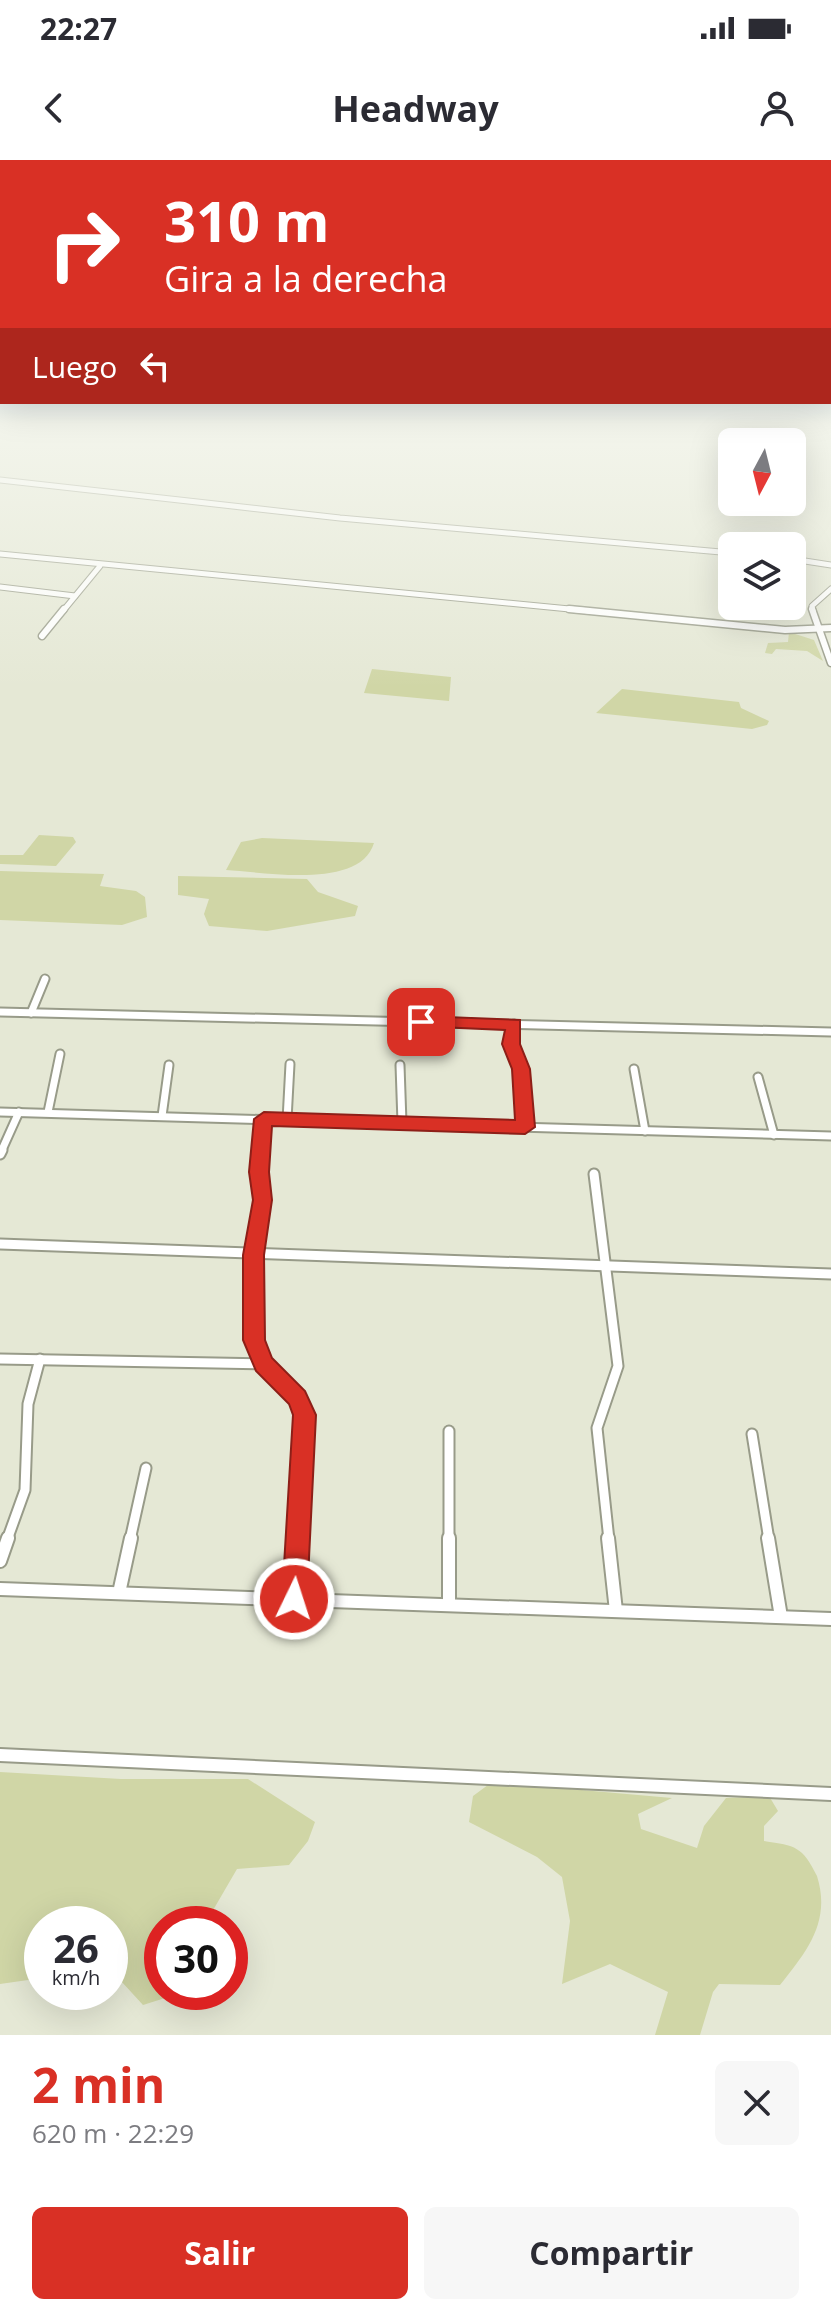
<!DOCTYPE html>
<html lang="es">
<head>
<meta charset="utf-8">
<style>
	:root { --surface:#fff; --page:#f7f7f7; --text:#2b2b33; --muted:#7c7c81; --accent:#d93025 }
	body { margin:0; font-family:"Open Sans",sans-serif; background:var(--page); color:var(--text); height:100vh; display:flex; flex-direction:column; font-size:30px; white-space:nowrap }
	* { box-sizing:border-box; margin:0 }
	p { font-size:26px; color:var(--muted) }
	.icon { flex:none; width:44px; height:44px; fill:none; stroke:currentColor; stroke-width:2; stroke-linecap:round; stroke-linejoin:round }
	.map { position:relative; height:1875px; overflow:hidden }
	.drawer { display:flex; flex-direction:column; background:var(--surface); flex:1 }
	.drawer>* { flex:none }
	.hud { position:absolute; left:0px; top:0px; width:832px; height:244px; box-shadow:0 8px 32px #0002; background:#d93025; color:#fff; overflow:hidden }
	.needle { width:52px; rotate:187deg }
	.buttons { position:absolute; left:718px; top:268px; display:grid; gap:16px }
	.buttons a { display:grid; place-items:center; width:88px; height:88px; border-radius:12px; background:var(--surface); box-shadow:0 8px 32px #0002; font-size:40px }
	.speed { position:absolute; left:24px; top:1746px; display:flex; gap:16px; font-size:40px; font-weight:700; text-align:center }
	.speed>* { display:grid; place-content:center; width:104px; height:104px; border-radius:50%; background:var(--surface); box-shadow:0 8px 32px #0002; line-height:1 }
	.speed small { font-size:20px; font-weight:400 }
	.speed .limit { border:12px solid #d22; background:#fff; color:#111 }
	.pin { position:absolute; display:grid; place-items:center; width:68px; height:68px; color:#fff; margin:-34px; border-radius:16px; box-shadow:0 4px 12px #0006 }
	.me { position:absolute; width:88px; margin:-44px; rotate:4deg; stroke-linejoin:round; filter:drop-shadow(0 0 6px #0008) }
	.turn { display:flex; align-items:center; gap:28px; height:168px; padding:0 32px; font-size:36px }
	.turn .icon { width:104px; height:104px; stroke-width:2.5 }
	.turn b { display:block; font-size:56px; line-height:68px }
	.then { display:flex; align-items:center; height:76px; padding:0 32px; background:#0003; gap:16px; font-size:30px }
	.round { display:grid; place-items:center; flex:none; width:84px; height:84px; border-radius:12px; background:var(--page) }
	.overview { display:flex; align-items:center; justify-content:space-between; height:136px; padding:0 32px }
	h1 { font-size:48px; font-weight:700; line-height:60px; color:var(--accent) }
	.cta { display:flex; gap:16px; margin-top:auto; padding:16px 32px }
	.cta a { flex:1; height:92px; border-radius:12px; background:var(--accent); color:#fff; font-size:32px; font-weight:700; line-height:92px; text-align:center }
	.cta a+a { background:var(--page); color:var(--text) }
	.status { display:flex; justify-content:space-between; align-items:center; height:56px; padding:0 40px; background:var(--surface); direction:ltr }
	.status svg { height:22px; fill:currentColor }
	header { display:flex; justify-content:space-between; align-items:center; height:104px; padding:0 32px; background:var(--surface); font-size:36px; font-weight:700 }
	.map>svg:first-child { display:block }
	.green { fill:#d0d6a6 }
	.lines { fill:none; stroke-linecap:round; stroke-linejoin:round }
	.minor-far4-casing { stroke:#989b89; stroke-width:7 }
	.minor-far3-casing { stroke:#989b89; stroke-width:9 }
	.minor-far2-casing { stroke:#989b89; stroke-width:11 }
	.minor-far1-casing { stroke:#989b89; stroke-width:13 }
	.minor-casing { stroke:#989b89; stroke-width:16 }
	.minor-far4 { stroke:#fff; stroke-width:5 }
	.minor-far3 { stroke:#fff; stroke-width:6 }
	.minor-far2 { stroke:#fff; stroke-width:7 }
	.minor-far1 { stroke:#fff; stroke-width:9 }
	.minor { stroke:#fff; stroke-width:12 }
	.route { fill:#d93025; stroke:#8d1f18; stroke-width:2 }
</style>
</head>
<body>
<div class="status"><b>22:27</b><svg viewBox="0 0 49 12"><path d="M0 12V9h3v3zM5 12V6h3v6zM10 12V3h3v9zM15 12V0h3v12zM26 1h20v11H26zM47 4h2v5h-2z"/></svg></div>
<header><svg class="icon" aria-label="back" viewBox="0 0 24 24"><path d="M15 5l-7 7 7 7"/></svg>Headway<svg class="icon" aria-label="person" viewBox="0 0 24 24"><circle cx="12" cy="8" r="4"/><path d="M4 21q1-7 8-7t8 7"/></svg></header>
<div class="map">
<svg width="831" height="1875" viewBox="0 0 831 1875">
	<rect width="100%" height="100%" fill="#e5e8d5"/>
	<g class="green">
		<polygon points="789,472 814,480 823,501 807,491 776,489 772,494 765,493 768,483 788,482"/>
		<polygon points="372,509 451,517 449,541 364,533"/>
		<polygon points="622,529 739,542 741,548 769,561 767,565 752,569 596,553"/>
		<polygon points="39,675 73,677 76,682 56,706 0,704 0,695 23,695"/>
		<path d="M262,678L374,683C360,730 265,712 226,710L241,682Z"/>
		<polygon points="0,711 104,714 100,726 136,731 145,737 147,757 122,765 0,760"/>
		<polygon points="178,716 307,719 318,732 358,746 355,756 267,771 209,766 204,754 209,739 178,735"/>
		<polygon points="0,1612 121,1619 248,1619 315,1662 308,1681 289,1705 237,1709 205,1764 162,1764 162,1832 184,1832 143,1845 110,1809 110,1764 42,1764 42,1818 0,1824"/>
		<path d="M492,1622L672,1638L638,1654L641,1669L697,1688L704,1666L726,1638L769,1636L778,1651L764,1666V1681C796,1686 802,1686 817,1716C831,1761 808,1790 780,1825L719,1824L713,1832L700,1875H655L668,1832L610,1804L562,1824L570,1761L562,1717L537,1697L469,1662L473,1636Z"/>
	</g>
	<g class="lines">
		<defs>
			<g id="minor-far4">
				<polyline points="0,320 340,358 732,393"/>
				<polyline points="0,394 590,451"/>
				<polyline points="792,399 831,405"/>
				<polyline points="0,427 75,436"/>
				<polyline points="63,451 100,406"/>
				<polyline points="813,451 812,446 831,429"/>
			</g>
			<g id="minor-far3">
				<polyline points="569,449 785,470 831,468"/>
				<polyline points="812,449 831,503"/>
				<polyline points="42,476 64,449"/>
			</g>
			<g id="minor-far2">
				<polyline points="0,852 831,872"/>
				<polyline points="31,853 45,819"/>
				<polyline points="514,864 511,884 521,909 525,967"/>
				<polyline points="400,905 402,963"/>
				<polyline points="634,909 645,971"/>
				<polyline points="758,917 774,975"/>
				<polyline points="0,952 831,976"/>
				<polyline points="48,952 60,894"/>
				<polyline points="162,956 169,905"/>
				<polyline points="287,960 290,904"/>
				<polyline points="1,992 19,952"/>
				<polyline points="261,992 264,959"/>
			</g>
			<g id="minor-far1">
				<polyline points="261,990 259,1012 263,1040 253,1095 254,1180 264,1204 297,1238 304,1255 297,1380"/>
				<polyline points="0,994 2,990"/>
				<polyline points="594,1014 618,1206 597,1268 609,1380"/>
				<polyline points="0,1084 831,1114"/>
				<polyline points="0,1199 264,1204"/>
				<polyline points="449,1271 449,1380"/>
				<polyline points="752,1274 769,1380"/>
				<polyline points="7,1380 25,1330 28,1244 40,1199"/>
				<polyline points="130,1380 146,1308"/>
			</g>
			<g id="minor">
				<polyline points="449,1378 449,1445"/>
				<polyline points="608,1378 616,1451"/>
				<polyline points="768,1378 781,1457"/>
				<polyline points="0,1401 8,1378"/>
				<polyline points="0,1429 831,1459"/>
				<polyline points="119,1433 131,1378"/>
				<polyline points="294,1439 297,1378"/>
				<polyline points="0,1595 831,1634"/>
			</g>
		</defs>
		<use href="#minor-far4" class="minor-far4-casing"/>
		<use href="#minor-far3" class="minor-far3-casing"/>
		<use href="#minor-far2" class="minor-far2-casing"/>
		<use href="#minor-far1" class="minor-far1-casing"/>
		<use href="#minor" class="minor-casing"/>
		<use href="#minor-far4" class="minor-far4"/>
		<use href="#minor-far3" class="minor-far3"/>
		<use href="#minor-far2" class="minor-far2"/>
		<use href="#minor-far1" class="minor-far1"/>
		<use href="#minor" class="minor"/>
	</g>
	<linearGradient id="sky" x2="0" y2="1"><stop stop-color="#6da8da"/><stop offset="0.5" stop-color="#f3f5ec"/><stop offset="1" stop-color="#f3f5ec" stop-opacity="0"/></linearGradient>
	<rect width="831" height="527" fill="url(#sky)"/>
	<polygon class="route" points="421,856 520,860 520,884 530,909 535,967 525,974 272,966 269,1012 272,1040 264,1095 265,1180 272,1198 305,1231 316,1255 307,1439 303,1448 294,1452 286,1448 282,1439 293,1255 289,1244 256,1211 243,1180 243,1095 253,1040 249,1012 254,959 264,952 515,960 512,909 502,884 505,870 415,866 415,857"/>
</svg>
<div class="buttons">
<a><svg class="needle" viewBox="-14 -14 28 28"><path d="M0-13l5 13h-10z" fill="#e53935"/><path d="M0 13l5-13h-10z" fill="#7c7c81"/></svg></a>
<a><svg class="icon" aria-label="layers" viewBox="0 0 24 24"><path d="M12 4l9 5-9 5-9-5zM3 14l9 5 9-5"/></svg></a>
</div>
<div class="speed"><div>26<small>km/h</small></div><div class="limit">30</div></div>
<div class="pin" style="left:421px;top:862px;background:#d93025"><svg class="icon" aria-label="arrive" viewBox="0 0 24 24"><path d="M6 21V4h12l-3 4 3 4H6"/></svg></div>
<svg class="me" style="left:294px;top:1439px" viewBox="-20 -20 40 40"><circle r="17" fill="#d93025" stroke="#fff" stroke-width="3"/><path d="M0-11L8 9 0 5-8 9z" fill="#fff"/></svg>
<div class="hud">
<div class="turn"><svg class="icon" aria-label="right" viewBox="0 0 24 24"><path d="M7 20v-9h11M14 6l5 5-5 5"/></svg><div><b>310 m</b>Gira a la derecha</div></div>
<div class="then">Luego<svg class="icon" aria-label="left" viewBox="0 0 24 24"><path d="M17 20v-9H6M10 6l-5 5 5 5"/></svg></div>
</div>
</div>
<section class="drawer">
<div class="overview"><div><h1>2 min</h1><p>620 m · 22:29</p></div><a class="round"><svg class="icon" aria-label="close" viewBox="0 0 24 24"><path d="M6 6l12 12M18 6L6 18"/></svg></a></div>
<div class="cta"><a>Salir</a><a>Compartir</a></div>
</section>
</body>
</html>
